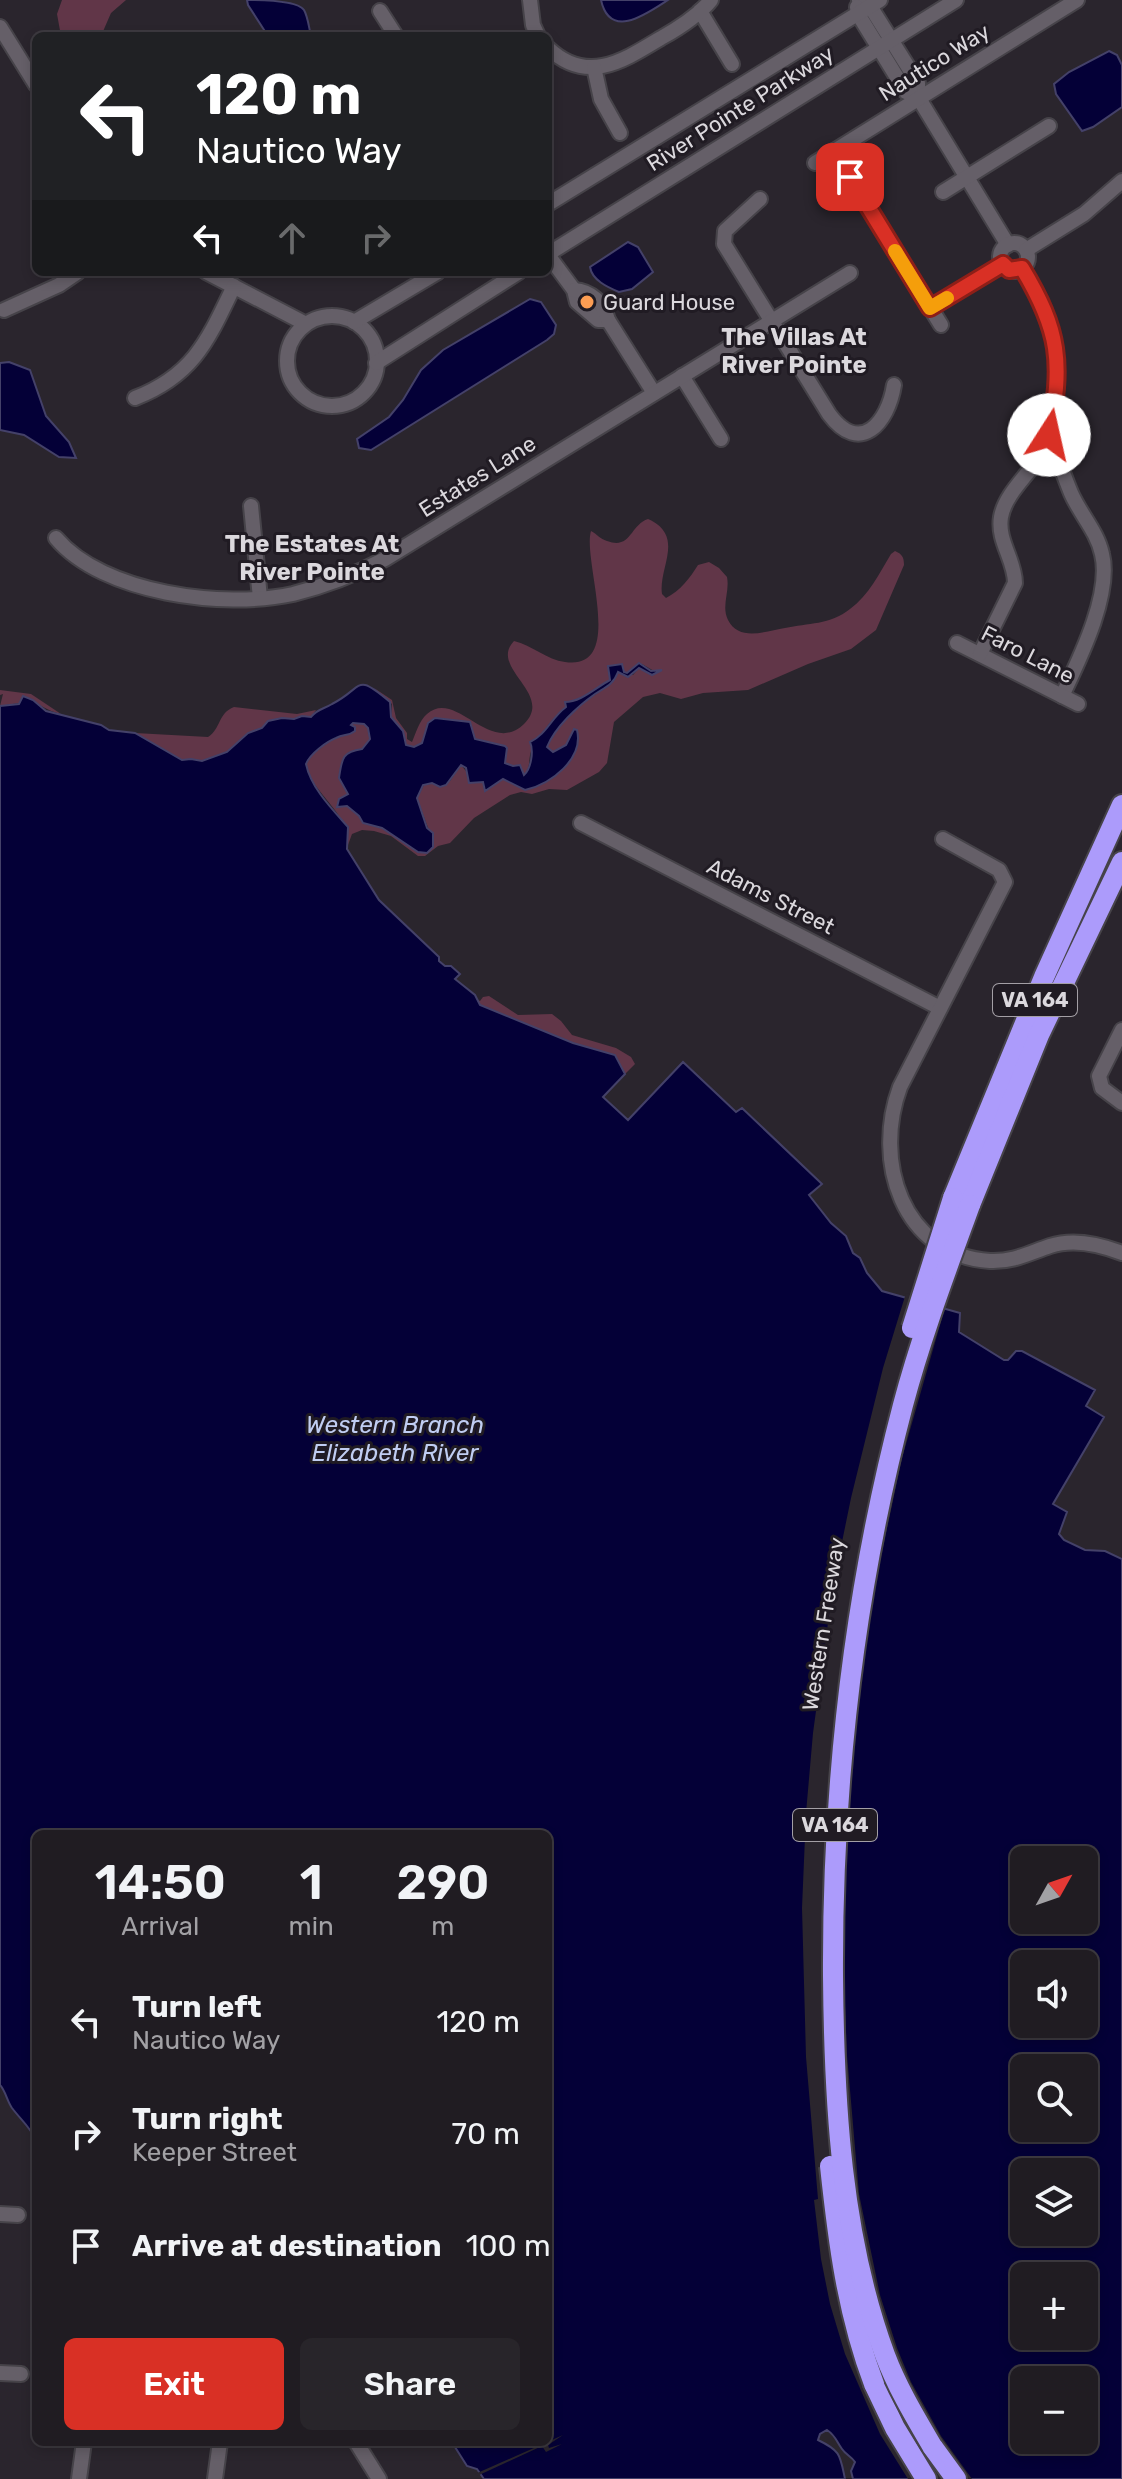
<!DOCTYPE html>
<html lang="en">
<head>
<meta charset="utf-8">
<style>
	:root { --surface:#201c22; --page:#28252a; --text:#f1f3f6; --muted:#a2a1a5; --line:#3d3a40; --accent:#d93025 }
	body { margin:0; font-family:Rubik,sans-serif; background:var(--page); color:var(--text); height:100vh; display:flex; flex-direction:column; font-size:30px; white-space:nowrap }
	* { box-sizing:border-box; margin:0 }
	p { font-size:26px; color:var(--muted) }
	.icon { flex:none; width:44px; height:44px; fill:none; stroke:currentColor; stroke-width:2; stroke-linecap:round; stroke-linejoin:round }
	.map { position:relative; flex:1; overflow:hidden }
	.details { position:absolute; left:32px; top:1830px; width:520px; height:616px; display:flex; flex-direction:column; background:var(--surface); border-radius:12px; box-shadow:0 4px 12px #0003,0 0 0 2px var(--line) }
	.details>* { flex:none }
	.banner { position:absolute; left:32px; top:32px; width:520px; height:244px; border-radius:12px; box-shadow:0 4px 12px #0003,0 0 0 2px var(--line); background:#202124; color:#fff; overflow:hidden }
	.needle { width:52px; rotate:50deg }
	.controls { position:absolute; left:1010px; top:1846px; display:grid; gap:16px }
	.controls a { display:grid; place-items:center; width:88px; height:88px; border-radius:12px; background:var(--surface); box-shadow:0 4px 12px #0003,0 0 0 2px var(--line); font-size:40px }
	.pin { position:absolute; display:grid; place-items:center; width:68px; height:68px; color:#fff; margin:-34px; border-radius:16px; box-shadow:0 4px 12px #0006 }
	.me { position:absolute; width:88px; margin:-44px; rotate:10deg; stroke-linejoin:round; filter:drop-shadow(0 0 6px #0008) }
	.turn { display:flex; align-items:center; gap:28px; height:168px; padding:0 32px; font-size:36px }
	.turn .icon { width:104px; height:104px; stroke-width:2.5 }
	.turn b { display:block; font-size:56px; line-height:68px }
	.lanes { display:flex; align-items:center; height:76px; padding:0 32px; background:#0003; justify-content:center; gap:40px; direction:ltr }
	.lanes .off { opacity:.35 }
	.eta { display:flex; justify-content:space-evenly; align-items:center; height:136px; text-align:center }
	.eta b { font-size:48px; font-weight:600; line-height:56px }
	.button { display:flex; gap:16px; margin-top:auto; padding:16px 32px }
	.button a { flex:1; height:92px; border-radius:12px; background:var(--accent); color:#fff; font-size:32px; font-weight:600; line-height:92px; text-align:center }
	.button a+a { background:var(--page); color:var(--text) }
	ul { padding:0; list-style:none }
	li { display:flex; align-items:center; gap:24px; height:112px; padding:0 32px }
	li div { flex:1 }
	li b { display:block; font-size:30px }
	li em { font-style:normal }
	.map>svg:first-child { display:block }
	.green { fill:#613648 }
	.water { fill:#040037; stroke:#444169; stroke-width:2; fill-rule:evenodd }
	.pier { fill:#2a252d }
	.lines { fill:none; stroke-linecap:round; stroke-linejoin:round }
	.minor-casing { stroke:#464349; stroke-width:18 }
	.highway-casing { stroke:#464349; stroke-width:24 }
	.minor { stroke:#655f68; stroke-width:14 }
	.highway { stroke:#ac9bfb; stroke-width:20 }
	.highway-bridge-casing { stroke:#464349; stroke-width:24; stroke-linecap:butt }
	.highway-bridge { stroke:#ac9bfb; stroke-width:20 }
	.route-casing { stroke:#8d1f18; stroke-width:20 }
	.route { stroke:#d93025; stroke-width:14 }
	.slow { stroke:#f59e0b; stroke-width:14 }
	.poi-dot { fill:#fc9d53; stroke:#201b23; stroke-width:3 }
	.labels { text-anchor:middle; stroke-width:6; stroke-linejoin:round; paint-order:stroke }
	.shield { fill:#201b23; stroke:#a39fa5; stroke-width:2 }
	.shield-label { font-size:20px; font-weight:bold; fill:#dbd8dd }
	.street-label { font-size:22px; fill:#dbd8dd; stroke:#201b23 }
	.poi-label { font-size:22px; fill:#dbd8dd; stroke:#201b23; text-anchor:start }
	.neighbourhood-label { font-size:24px; font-weight:bold; fill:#dbd8dd; stroke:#201b23 }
	.water-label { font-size:24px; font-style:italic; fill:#c0cdf2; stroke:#201b23 }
</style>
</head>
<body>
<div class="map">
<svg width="1122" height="2479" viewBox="0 0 1122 2479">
	<rect width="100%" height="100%" fill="#2a252d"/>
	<g class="green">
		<polygon points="62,0 126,0 111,13 101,36 61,36 57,14"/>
		<path d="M648,519C686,536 658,568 662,594L666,598C680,591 690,578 698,565L709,562L719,568L727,577C730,592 721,606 728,620C739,642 766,631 785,628C808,623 830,625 850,609C869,595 879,574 891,554L895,551C902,554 904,557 904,565L876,630L851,649L808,664L748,690L703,693L681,699L660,693L643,697L614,722L607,763L599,772L567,790L549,789L532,794L521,792L510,795L474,818L450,843L438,846L425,856H418L391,836L374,831L362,830L352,834L348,845C350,813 313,795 306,765L310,756L353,723L365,724L368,728L370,739L362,749C343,752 342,758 339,778L348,793L339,807L347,806L359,816L363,823L382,828L420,853L433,847V841L417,798L424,785L450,781L461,765L474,781L503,779L525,790C554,783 579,760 577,730L574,729L566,745L553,752L547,747C555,727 578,705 596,694C607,686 612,684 618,672L633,675L639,668L652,675L654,671L642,664L628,673L608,666L610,680C596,688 581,701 565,702L566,707C556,714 539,736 533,747C527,757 532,767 524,775L520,765L513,766L505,763L507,748L505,746L475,739L467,722L458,723L442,718L428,723L422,743L414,747L406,745L403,731L391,717L392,704L374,688L392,700L396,718L407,733V739L412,742C416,733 419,721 427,714C456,688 490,757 524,724C555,694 488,668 514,641C532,645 547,660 565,662C627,671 582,561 591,531C597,534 600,539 607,541C631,550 630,525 648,519Z"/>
		<path d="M0,690L31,694L61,714C46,711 37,702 23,696L19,703L0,706L3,694L0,695Z"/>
		<path d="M234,707L297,714L316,710L311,717L271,720L262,728L248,733L227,752L202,761L191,759L182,760L135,733L208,737C221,729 218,713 234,707Z"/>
		<polygon points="489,996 518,1015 552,1014 561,1021 572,1035 616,1048 631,1057 635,1064 625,1074 615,1055 573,1043 479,1005 476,999 480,1001 483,997"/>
	</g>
	<g class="water">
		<path d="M247,0C260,0 297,0 304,10C308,17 309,28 311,36H268L248,5Z"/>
		<path d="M601,0H668C648,13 610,41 601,0Z"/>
		<polygon points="1109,51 1117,55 1122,65 1122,107 1093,127 1082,131 1056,94 1054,84 1069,72"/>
		<path d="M628,242L638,247L653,272L632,289L619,292C607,287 592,280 590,267Z"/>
		<polygon points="530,299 541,302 556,325 554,334 547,340 371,450 359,448 357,439 389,417 403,400 421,370 443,350"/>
		<polygon points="9,362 30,370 46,416 69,442 76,458 59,457 24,435 0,430 0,363"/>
		<path d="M639,663L651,671L662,670L652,675L639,668L628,677L618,672C613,685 606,687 595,694C578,706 555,727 547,747L553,752L566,745L574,729L577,730C584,759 551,784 525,790L503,779L485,791L483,782L469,783L466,768L461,765L446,785L440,787L432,783L423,785L417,798L427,828L433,833V847L427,853L418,852L382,828L363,823L359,816L347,806L337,807L339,799L348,794L339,778C342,758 342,752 362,749L370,739L368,728L364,724L353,723L351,725L355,727V731C349,736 344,734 336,738C326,742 310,754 306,764C311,788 332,809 348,827L347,849L379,900L439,957V961L445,966H451L460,974L455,979L475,995L480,1005L573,1043L615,1055L625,1074L603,1097L628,1120L683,1062L736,1112L742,1108L822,1184L809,1195L831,1223L846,1236L853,1253L860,1258L867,1273L882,1291L960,1313L959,1332L1004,1360H1008L1016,1351H1022L1095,1390L1086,1406L1104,1417L1053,1504L1067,1512L1059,1534L1064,1540L1085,1550L1105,1551L1122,1559V2479H853L851,2471L855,2462C851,2456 846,2455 842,2449C836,2441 836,2436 827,2430L820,2434L818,2440C841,2451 840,2455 845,2479H484L477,2469L467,2466L455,2447L456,2442H548V1834H36V2140C30,2127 21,2120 12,2108C7,2101 6,2092 0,2085V706L19,704L23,696L33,700L46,711L101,725L109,730L135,733L182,760L191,759L202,761L227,752L248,733L262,728L268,721L282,718L294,719L302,716L311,717C317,709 324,709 332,704C364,688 354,671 390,702L391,717L403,731L406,745L414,747L422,743L428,723L435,718L470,722L475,739L505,746L507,748L505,763L513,766L520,765L524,775C531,769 534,751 530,742C547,734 551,718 566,707L565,702C581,702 595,688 610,680L608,666L622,664L624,672L627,673ZM1024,1860H1084V1920H1024ZM1024,1964H1084V2024H1024ZM1024,2068H1084V2128H1024ZM1024,2172H1084V2232H1024ZM1024,2276H1084V2336H1024ZM1024,2380H1084V2440H1024Z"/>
	</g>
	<g class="pier">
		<polygon points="906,1293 946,1304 902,1458 873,1594 863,1657 854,1737 846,1841 844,1977 847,2055 859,2194 880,2295 897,2348 911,2382 941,2436 972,2479 908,2479 880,2434 845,2354 830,2304 821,2259 814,2200 818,2199 806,2057 802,1908 806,1813 813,1733 833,1586 851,1498 883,1368"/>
		<polygon points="563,2435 548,2445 549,2448 562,2444 546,2452 542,2446 477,2476 475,2474"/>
	</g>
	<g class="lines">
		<defs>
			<g id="minor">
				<polyline points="530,0 533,25 538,36"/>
				<polyline points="859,0 870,6 915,78 918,83 918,97 1008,245"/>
				<polyline points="857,7 858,14 906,92 918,97"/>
				<polyline points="380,11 396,36"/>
				<polyline points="700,11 732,64"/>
				<polyline points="0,27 36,85"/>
				<path d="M548,48C587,85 623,61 661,38C679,28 698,16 711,0"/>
				<polyline points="594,67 601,99 620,133"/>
				<polyline points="834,151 941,325"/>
				<polyline points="815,163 1077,0"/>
				<polyline points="943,192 1049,126"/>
				<path d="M760,199L725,231L724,244L829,414C860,456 888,423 894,385"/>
				<polyline points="548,204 880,0"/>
				<circle cx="1014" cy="257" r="14"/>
				<polyline points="1026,250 1084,214 1122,181"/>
				<polyline points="548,254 956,0"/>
				<polyline points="548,255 574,290 577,302 598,320 608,320"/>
				<polyline points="206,272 306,324"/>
				<path d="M574,290C591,291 604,303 608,320L654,393"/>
				<polyline points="930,308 1003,264"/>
				<polyline points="4,310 59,285 78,272"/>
				<circle cx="332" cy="361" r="45"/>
				<polyline points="354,322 438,272"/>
				<polyline points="376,363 519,272"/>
				<polyline points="682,376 721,439"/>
				<path d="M135,398C194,375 208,340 234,286"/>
				<path d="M1049,435C1057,454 1063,474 1071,493C1080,514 1097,531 1102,554C1112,594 1079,660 1062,696"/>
				<polyline points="251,506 260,598"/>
				<path d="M56,538C103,594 224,609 293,594C325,586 356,574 385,559L850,273"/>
				<polyline points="957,643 1078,704"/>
				<path d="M980,654L1015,583C1015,560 997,541 1001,517C1005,494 1029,474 1041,455C1048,443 1051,429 1053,414C1064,356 1052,318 1022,268"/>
				<polyline points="581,823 940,1008"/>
				<path d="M943,839L999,870L1005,882L900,1087C873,1160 901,1255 990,1261C1013,1262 1029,1253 1050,1246C1074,1238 1099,1244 1122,1253"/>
				<polyline points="1122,1030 1099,1076 1102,1088 1122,1103"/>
				<polyline points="0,2214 18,2215"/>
				<polyline points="0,2373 21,2374"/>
				<polyline points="356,2442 379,2479"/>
				<polyline points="79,2479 84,2442"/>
				<polyline points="215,2479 220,2442"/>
			</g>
			<g id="highway">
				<polyline points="953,1198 1044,977 1122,805"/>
				<polyline points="970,1205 1039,1035 1122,862"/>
				<polyline points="874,2384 895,2428 926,2479"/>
				<polyline points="932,2446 956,2479"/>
			</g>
		</defs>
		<use href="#minor" class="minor-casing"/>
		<use href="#highway" class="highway-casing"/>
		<use href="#minor" class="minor"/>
		<use href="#highway" class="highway"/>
		<defs>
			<g id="highway-bridge">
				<polyline points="912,1328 953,1198"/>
				<path d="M830,2166C838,2241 847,2313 874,2384"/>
				<path d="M932,2446C915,2417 897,2387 885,2355C841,2236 834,2102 833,1976C832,1783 854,1592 903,1405C921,1337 946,1271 970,1205"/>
			</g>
		</defs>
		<use href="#highway-bridge" class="highway-bridge-casing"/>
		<use href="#highway-bridge" class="highway-bridge"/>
	</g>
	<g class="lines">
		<defs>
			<path id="route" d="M850,177L930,308L1003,264L1009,270L1022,268C1060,331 1063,363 1049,435"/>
		</defs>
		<use href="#route" class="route-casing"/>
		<use href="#route" class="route"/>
		<polyline class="slow" points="895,251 930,308 947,298"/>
	</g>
	<circle class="poi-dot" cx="587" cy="302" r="8"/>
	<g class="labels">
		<g class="shield">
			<rect x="993" y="984" width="84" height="32" rx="6"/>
			<rect x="793" y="1809" width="84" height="32" rx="6"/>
		</g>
		<g class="shield-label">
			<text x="1035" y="1007">VA 164</text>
			<text x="835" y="1832">VA 164</text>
		</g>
		<g class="street-label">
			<text transform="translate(934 62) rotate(-32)" y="8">Nautico Way</text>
			<text transform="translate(740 108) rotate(-32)" y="8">River Pointe Parkway</text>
			<text transform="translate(477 476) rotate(-32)" y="8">Estates Lane</text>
			<text transform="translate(1028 654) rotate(27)" y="8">Faro Lane</text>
			<text transform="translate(771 896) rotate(27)" y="8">Adams Street</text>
			<text transform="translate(823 1624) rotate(-81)" y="8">Western Freeway</text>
		</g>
		<g class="poi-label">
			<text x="603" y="310">Guard House</text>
		</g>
		<g class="neighbourhood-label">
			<text x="794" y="345">The Villas At<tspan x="794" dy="28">River Pointe</tspan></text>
			<text x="312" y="552">The Estates At<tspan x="312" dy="28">River Pointe</tspan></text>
		</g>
		<g class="water-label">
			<text x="395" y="1433">Western Branch<tspan x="395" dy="28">Elizabeth River</tspan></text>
		</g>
	</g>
</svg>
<div class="controls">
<a><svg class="needle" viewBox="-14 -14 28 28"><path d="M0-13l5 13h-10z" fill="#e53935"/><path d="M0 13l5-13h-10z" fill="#a2a1a5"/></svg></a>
<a><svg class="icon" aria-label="sound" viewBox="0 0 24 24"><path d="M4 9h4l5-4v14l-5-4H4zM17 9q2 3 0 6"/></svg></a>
<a><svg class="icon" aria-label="search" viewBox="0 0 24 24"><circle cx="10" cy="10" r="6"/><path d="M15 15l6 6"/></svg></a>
<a><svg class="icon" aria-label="layers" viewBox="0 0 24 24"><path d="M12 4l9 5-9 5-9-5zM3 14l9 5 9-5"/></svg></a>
<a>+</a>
<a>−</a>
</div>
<div class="pin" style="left:850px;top:177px;background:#d93025"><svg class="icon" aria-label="arrive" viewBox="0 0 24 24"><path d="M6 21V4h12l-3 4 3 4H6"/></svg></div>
<svg class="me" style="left:1049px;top:435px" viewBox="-20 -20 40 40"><circle r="19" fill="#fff"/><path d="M0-13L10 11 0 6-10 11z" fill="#d93025"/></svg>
<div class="banner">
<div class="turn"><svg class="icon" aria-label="left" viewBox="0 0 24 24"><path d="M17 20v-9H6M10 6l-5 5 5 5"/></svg><div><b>120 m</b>Nautico Way</div></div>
<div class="lanes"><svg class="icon" aria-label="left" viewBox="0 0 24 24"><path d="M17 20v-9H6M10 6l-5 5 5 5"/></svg><svg class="icon off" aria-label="ahead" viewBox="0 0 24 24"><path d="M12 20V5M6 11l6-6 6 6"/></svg><svg class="icon off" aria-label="right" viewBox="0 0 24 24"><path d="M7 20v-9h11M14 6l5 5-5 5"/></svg></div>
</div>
<section class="details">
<div class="eta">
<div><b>14:50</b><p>Arrival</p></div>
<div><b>1</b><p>min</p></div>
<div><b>290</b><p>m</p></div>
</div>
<ul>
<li><svg class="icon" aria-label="left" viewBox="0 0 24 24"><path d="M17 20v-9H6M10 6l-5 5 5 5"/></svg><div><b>Turn left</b><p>Nautico Way</p></div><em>120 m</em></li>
<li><svg class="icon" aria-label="right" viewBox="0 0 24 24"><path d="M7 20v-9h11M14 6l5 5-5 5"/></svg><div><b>Turn right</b><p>Keeper Street</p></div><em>70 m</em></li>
<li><svg class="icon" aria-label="arrive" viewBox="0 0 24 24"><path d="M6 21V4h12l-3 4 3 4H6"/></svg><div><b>Arrive at destination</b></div><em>100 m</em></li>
</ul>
<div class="button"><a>Exit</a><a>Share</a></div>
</section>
</div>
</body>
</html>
